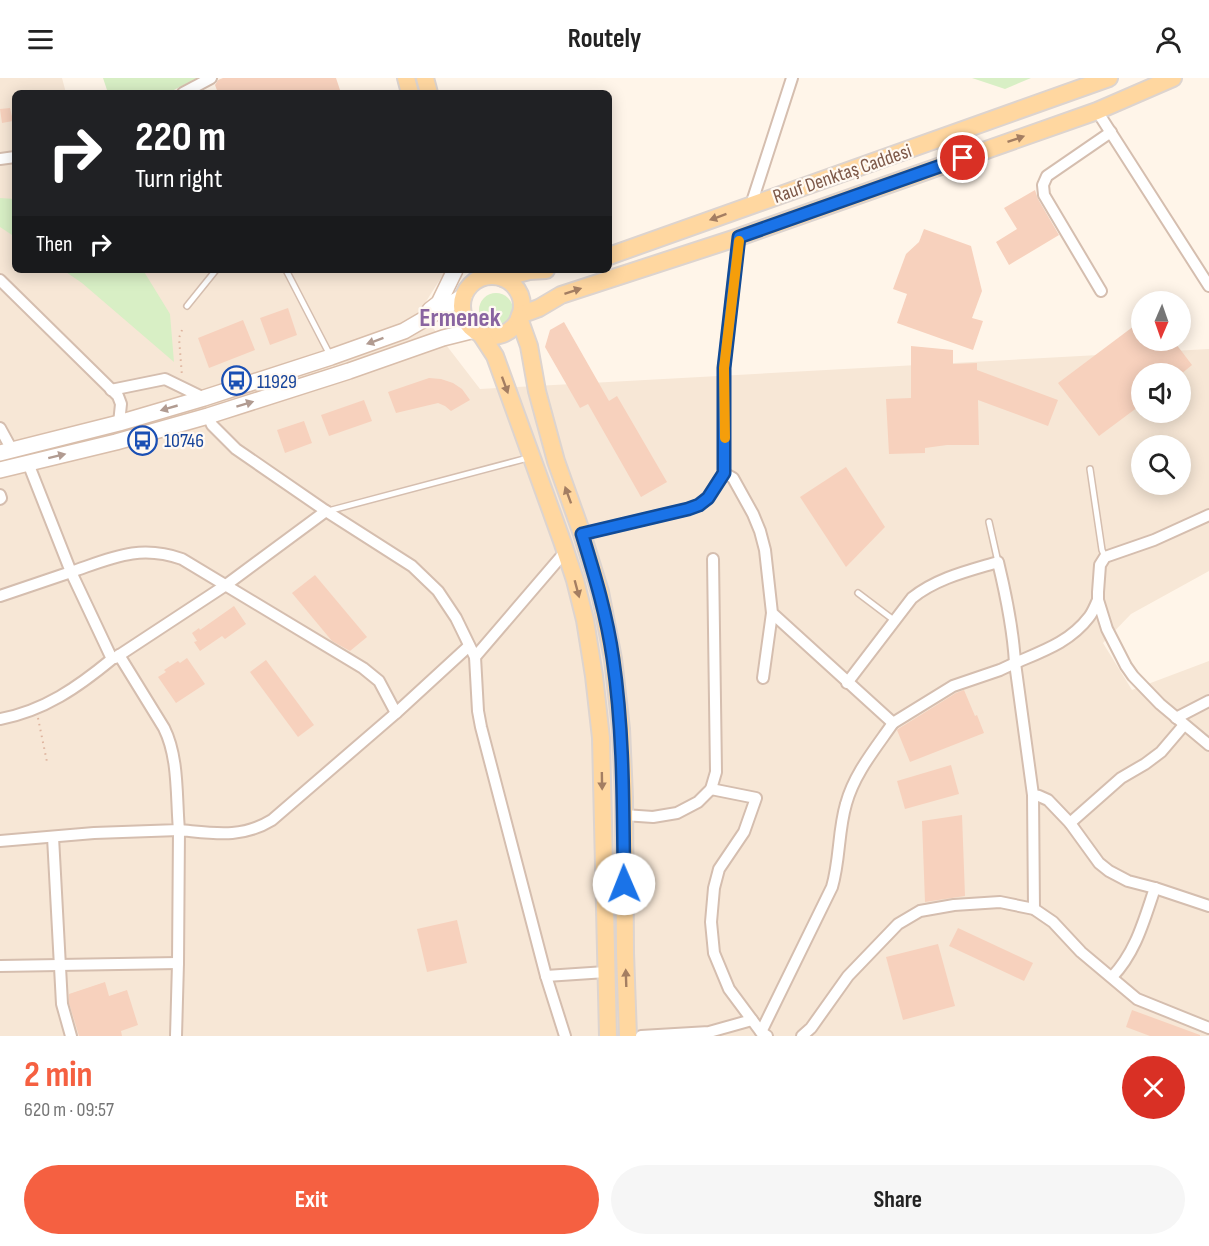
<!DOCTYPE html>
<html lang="en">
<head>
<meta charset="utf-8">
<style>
	:root { --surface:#fff; --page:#f6f6f6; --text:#222; --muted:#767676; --accent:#f56041 }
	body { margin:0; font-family:"Sofia Sans Condensed",sans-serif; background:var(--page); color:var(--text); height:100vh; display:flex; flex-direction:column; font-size:22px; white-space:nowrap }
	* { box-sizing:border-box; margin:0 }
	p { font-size:20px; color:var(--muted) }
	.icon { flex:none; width:33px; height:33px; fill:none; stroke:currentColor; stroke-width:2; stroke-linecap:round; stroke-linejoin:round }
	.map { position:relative; height:958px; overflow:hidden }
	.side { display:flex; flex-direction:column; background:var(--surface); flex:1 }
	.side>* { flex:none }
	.guide { position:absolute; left:12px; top:12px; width:600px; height:183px; border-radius:9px; box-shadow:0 3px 15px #0003; background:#202124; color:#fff; overflow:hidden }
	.needle { width:39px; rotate:182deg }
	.controls { position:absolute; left:1131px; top:213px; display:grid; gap:12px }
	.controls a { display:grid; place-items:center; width:60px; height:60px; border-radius:50%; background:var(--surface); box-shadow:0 3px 15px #0003; font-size:30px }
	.pin { position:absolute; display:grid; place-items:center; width:51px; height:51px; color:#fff; margin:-26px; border:3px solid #fff; border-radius:50%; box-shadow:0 2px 6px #0007 }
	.me { position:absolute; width:66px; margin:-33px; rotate:359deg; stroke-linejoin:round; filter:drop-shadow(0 0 4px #0008) }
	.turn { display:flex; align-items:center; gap:21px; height:126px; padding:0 24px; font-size:27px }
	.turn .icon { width:78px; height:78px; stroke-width:2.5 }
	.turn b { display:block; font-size:42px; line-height:51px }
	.then { display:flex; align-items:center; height:57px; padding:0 24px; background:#0003; gap:12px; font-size:22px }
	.round { display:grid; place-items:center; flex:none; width:63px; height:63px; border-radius:32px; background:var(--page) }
	.headline { display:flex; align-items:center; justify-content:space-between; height:102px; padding:0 24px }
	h1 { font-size:36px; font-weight:700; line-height:45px; color:var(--accent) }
	.action { display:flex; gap:12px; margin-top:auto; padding:12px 24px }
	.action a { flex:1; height:69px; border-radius:36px; background:var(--accent); color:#fff; font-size:24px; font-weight:700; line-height:69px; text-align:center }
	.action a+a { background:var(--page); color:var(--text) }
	header { display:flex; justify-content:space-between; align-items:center; height:78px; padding:0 24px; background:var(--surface); font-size:27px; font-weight:700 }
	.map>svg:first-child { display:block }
	.residential { fill:#f7e7d6; fill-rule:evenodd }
	.green { fill:#d8efc5 }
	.building { fill:#f7d1bd }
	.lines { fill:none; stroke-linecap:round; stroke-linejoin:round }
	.lane-casing { stroke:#d5beaf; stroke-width:8 }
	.street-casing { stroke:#d5beaf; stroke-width:14 }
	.secondary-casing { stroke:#d9beab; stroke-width:18 }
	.primary-casing { stroke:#ddd4cf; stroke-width:20 }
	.path { stroke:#deb49f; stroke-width:2; stroke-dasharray:1.5 4.5; stroke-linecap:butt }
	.lane { stroke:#fff; stroke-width:5 }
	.street { stroke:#fff; stroke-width:10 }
	.secondary { stroke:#fff; stroke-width:15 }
	.primary { stroke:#ffd7a0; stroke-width:16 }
	.oneway { fill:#a47e62 }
	.oneway2 { fill:#b19b91 }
	.route-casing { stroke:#114b97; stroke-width:15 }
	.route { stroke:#1a73e8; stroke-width:10 }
	.slow { stroke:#f59e0b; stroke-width:10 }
	.labels { text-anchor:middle; stroke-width:4.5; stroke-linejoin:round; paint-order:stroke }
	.street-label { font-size:20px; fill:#7d5848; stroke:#fff9f2 }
	.transit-label { font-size:20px; fill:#164399; stroke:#fff9f2; text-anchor:start }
	.district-label { font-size:26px; font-weight:bold; fill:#8964a0; stroke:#fff9f2 }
</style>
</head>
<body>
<header><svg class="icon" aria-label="menu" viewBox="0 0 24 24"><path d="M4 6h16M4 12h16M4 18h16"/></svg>Routely<svg class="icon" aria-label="person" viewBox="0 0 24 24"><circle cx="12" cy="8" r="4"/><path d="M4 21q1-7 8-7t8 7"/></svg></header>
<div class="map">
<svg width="1209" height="958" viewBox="0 0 1209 958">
	<rect width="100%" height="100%" fill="#fff5e9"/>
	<path class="residential" d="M0,0H62L66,15H15V192H446L420,233L480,311L1209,271V493L1131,536L1103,565L1132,612L1209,583V958H0ZM1142,296H1180V334H1142ZM1142,368H1180V406H1142Z"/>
	<g class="green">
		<polygon points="103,0 197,0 168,15 108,15"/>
		<polygon points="972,0 1031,0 1005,11"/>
		<polygon points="0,120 15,121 15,159 0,149"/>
		<polygon points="63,192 143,192 170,236 174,284 82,205"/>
		<circle cx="496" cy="232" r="17"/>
	</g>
	<g class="building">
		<polygon points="223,0 336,0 341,15 218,15 215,7 218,2"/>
		<polygon points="10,30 13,43 2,45 0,31"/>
		<polygon points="1035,112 1038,121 1059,157 1009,187 996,164 1017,151 1004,130"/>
		<polygon points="924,151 971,168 982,213 972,240 983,243 973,272 897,245 907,216 893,211 906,176 919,164"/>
		<polygon points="288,230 297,257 270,267 260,240"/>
		<polygon points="243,242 255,272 209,290 198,260"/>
		<polygon points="1142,242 1142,262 1173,262 1192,287 1181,296 1142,296 1142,326 1099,358 1058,305"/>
		<polygon points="564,244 609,323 617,318 667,404 641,419 588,326 580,330 545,269 550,252"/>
		<polygon points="911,268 953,272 953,286 977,285 977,292 1058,322 1048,348 978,322 979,367 947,367 925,370 925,375 889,376 886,321 911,320"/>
		<polygon points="429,300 441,301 453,305 462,311 470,322 451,333 445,328 438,325 396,335 388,314"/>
		<polygon points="364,322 372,343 329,358 321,337"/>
		<polygon points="304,343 312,365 285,375 277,352"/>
		<polygon points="846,389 885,449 846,489 800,419"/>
		<polygon points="315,497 367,559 350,573 332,563 292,515"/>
		<polygon points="234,528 246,546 225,561 222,558 200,573 194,564 197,563 192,555 199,550 200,552"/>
		<polygon points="187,580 205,606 176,625 158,599 166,594 164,592 178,583 180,585"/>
		<polygon points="266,582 314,647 298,659 250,594"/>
		<polygon points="964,612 975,638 977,637 984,655 910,684 897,652 898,651 956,615"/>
		<polygon points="951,687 959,716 905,731 897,703"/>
		<polygon points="962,737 965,818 925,824 922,743"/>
		<polygon points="457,842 467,885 427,894 417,851"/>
		<polygon points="958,850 1033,885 1024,903 949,868"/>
		<polygon points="938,866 955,928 903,942 886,879"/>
		<polygon points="105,904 109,918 127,912 138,947 121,953 122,958 79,958 69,925 69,916"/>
		<polygon points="1132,932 1200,957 1200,958 1150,958 1126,949"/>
	</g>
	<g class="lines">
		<defs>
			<g id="lane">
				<polyline points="286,192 331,279"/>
				<polyline points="187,228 216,192"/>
				<polyline points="1090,391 1102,472 1105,479"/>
				<polyline points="328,433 524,381"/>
				<polyline points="989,444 998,484"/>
				<polyline points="858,515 895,543"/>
			</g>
			<g id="street">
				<polyline points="183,15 211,0"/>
				<polyline points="1097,33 1209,208"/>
				<polyline points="0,81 15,79"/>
				<polyline points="751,127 792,0"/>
				<polyline points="0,202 118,318 121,326 119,345"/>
				<polyline points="1101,213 1044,117 1043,107 1047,98 1111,54"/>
				<polyline points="111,312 165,301 204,320"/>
				<polyline points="208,338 212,347 236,371 326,433 412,488 438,513 456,540 475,579 478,633 481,649 546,898 606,894"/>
				<polyline points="0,350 12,372"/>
				<polyline points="724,395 733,400 753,436 760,453 765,472 772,535 893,645 953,608 1000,592 1015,585 1033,717 1034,831"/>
				<polyline points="0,417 1,420 0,421"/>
				<polyline points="1209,437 1154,462 1105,479 1100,487 1098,514 1098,522 1107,551 1126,588 1133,598 1160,626 1209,667"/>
				<polyline points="582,456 688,431 699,427 708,419 724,395 724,290 739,159"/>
				<polyline points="0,518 71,494 28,385"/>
				<polyline points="475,579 565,474"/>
				<polyline points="115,580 226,507 326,433"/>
				<polyline points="763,600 772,535"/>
				<path d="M847,605L912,520C937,500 968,493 998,484C1006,517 1013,550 1015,585C1043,573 1070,564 1089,539C1093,534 1095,528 1098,522"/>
				<polyline points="1176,640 1209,623"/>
				<path d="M0,641C44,633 78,609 112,581L71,494C112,480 139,466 182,481L363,590L379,603L396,635"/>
				<polyline points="711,711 756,720 744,754 719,791 714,810 711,844 714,875 729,911 761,954 767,958"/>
				<polyline points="1033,717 1039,718 1048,722 1070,745 1099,785 1109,793 1128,803 1155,810 1209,828"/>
				<polyline points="624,737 653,739 677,735 698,724 711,711 716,694 713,481"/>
				<polyline points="1070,745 1121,700 1145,686 1161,674 1184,647"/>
				<polyline points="53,759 62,926 71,958"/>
				<path d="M0,763L94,755L179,752C176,719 179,680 164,650L119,577"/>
				<polyline points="0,888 178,885"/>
				<polyline points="546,898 565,958"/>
				<path d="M1112,899C1136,874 1144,842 1155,810"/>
				<path d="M761,954L832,809C840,782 838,753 846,726C854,696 875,671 893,645"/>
				<path d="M176,958L178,885L179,752C213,755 241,761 272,742L396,635L469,568"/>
				<polyline points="641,958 709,954 752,942"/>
				<polyline points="802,958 811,950 848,898 898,846 920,833 954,827 1000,824 1034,831 1053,844 1081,874 1137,921 1209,950"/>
			</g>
			<g id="secondary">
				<polyline points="430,232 439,225 455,192"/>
				<polyline points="0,375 119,345 204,320 331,279 404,253 464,218"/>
				<polyline points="0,392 116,364 208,338 349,293 443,260 475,252"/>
			</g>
			<g id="primary">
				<polyline points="406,0 410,15"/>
				<polyline points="425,0 429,15"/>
				<polyline points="609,178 1109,0"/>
				<circle cx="492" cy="228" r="30"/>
				<polyline points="503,200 529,193 546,192"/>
				<polyline points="520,237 539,230 561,217 739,159 1097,33 1173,0"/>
				<polyline points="519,240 529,268 537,313 556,383 582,456 600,514 613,581 621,651 624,719 625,875 628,958"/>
				<polyline points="480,255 495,278 562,463 575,502 585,542 594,598 601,660 608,958"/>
			</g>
		</defs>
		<use href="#lane" class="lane-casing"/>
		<use href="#street" class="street-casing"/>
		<use href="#secondary" class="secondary-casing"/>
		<use href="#primary" class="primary-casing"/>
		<g class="path">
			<polyline points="182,252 179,260 182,298"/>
			<polyline points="38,640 47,684"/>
		</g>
		<use href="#lane" class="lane"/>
		<use href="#street" class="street"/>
		<use href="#secondary" class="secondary"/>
		<use href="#primary" class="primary"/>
	</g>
	<defs><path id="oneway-solid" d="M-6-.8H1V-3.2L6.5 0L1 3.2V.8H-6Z" transform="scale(1.5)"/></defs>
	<g class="oneway">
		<use href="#oneway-solid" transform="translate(1016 61) rotate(-19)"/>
		<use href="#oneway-solid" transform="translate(718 139) rotate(160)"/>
		<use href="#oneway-solid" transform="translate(573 213) rotate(-18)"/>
		<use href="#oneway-solid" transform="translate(505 307) rotate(70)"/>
		<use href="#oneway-solid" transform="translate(568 417) rotate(-110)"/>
		<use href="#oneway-solid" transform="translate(577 511) rotate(75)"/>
		<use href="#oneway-solid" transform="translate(602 703) rotate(89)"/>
		<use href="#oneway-solid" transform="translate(626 900) rotate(-92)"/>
	</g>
	<g class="oneway2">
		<use href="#oneway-solid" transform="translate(375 263) rotate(160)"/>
		<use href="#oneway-solid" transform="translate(245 326) rotate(-17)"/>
		<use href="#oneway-solid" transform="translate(169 330) rotate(164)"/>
		<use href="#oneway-solid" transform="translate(57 378) rotate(-14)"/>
	</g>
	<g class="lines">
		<defs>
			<path id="route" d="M624,806C623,731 624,656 613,581C607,538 595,498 582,456L688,431L699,427L708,420L724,395V290L739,159L963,80"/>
		</defs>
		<use href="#route" class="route-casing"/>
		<use href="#route" class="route"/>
		<polyline class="slow" points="725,360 724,290 739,163"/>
	</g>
	<defs>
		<symbol id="bus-ring" viewBox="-11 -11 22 22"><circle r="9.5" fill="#fff9f2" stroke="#1a4fb4" stroke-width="1.5"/><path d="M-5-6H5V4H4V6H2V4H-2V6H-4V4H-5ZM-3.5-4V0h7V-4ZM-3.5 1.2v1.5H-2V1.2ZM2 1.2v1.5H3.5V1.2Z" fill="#1a4fb4"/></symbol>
	</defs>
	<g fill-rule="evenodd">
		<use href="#bus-ring" x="220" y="286" width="33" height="33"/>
		<use href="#bus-ring" x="126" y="346" width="33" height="33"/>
	</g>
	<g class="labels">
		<g class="street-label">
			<text transform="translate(842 95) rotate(-19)" y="7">Rauf Denktaş Caddesi</text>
		</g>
		<g class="transit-label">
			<text x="257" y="310">11929</text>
			<text x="164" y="369">10746</text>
		</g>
		<g class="district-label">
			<text x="460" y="248">Ermenek</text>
		</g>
	</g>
</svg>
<div class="controls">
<a><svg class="needle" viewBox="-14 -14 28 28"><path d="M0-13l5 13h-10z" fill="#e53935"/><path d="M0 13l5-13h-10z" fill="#767676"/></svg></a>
<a><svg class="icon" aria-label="sound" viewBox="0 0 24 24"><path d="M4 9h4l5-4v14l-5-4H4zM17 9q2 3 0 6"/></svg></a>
<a><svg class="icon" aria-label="search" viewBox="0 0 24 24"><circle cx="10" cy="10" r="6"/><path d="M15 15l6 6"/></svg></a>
</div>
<div class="pin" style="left:963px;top:80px;background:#d93025"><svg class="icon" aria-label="arrive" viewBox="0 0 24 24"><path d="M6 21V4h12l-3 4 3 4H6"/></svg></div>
<svg class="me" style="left:624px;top:806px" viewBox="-20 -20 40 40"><circle r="19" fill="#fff"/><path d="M0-13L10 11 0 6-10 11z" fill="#1a73e8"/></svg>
<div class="guide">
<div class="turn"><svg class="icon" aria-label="right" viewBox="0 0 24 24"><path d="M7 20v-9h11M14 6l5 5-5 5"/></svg><div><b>220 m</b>Turn right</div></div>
<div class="then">Then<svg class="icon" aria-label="right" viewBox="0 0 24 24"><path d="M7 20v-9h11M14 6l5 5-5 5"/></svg></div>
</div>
</div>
<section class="side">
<div class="headline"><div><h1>2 min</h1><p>620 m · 09:57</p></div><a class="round" style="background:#d93025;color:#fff"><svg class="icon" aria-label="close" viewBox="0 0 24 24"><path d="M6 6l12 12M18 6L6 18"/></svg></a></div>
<div class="action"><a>Exit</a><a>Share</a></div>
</section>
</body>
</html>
